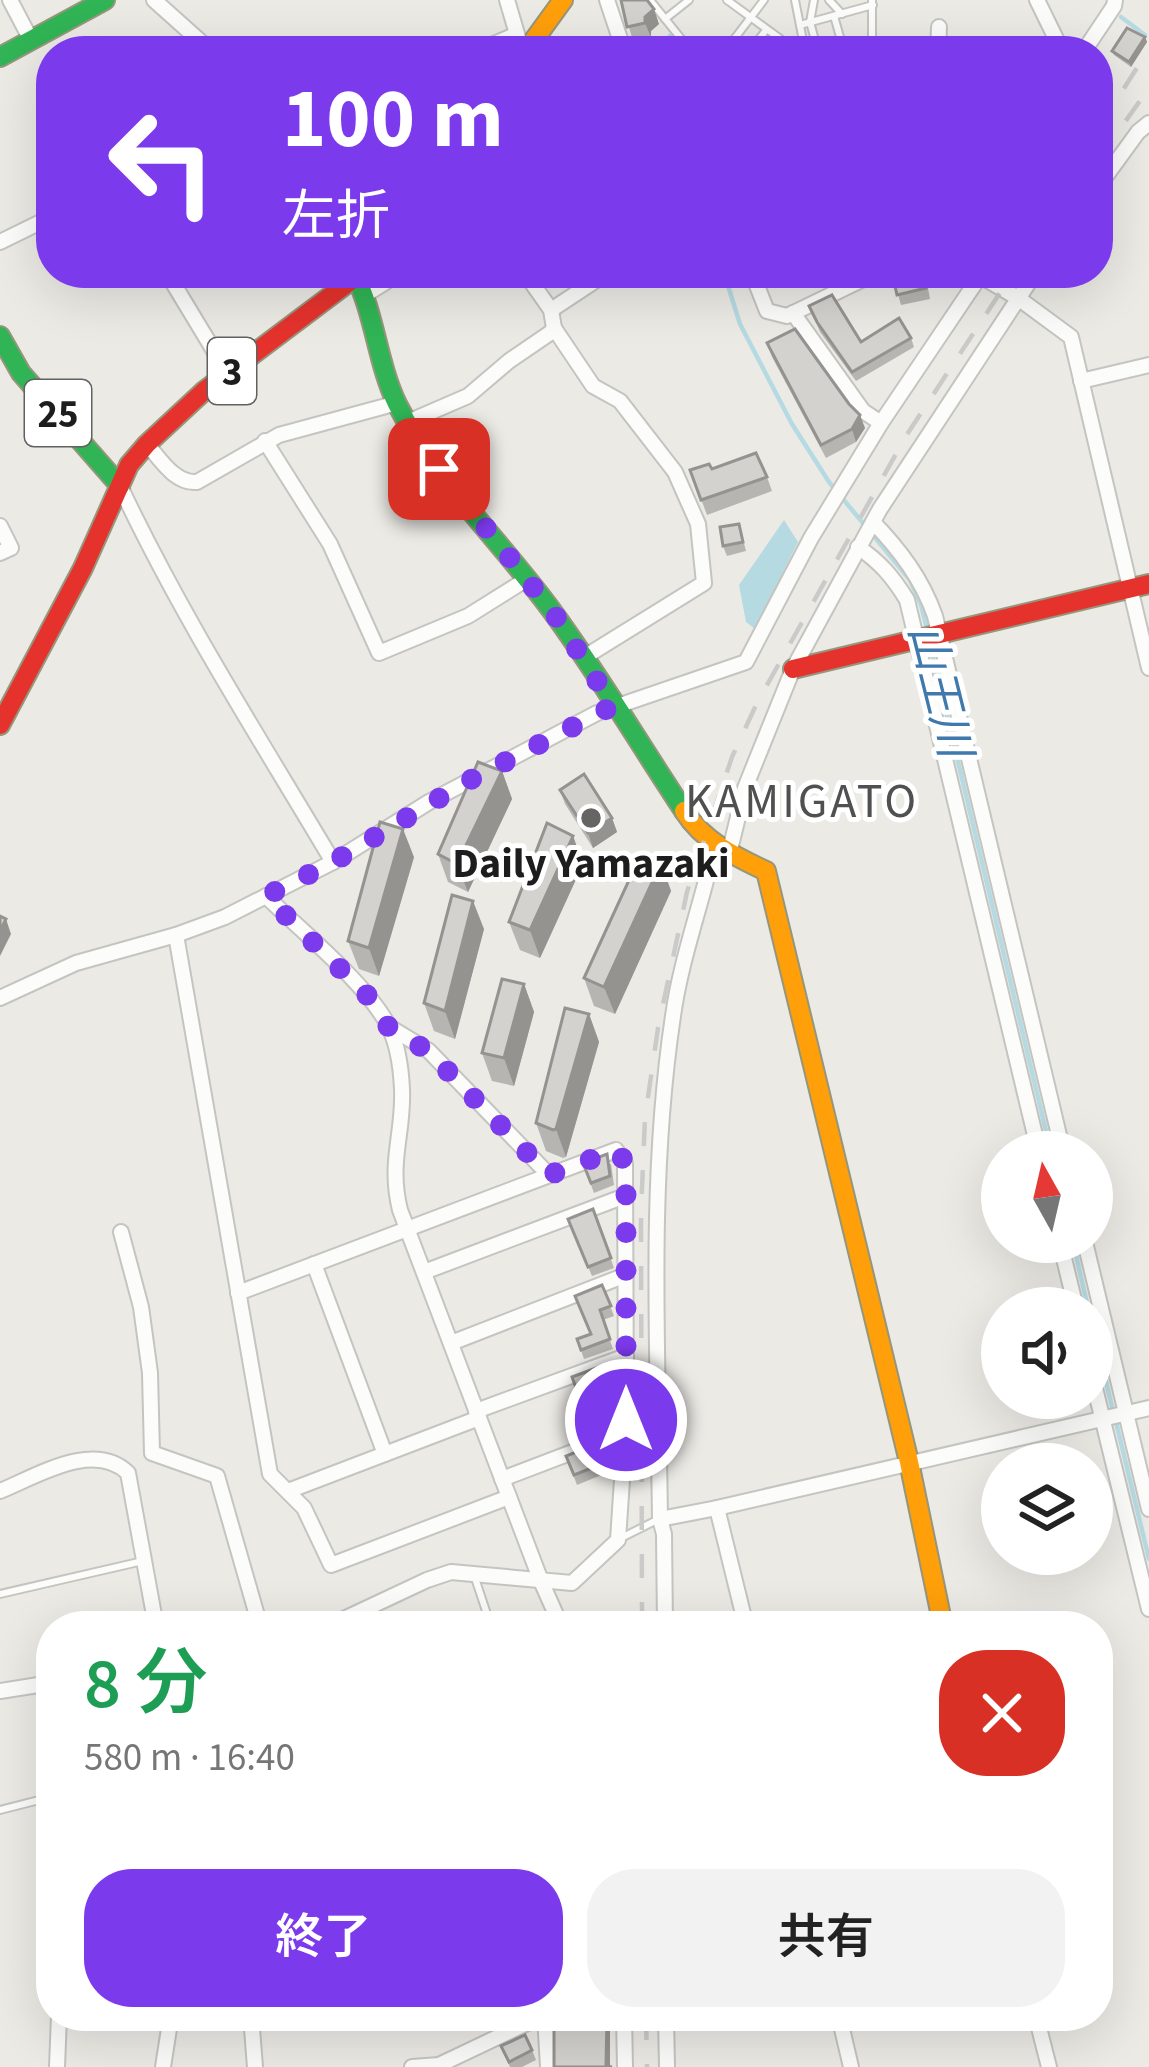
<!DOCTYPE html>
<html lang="ja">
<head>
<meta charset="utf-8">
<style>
	:root { --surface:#fff; --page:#f2f2f2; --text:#222; --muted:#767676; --accent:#7c3aed }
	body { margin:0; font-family:"Source Sans 3","Noto Sans JP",sans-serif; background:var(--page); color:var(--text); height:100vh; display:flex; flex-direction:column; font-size:45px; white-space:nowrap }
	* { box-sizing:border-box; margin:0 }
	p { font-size:39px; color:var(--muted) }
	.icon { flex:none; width:66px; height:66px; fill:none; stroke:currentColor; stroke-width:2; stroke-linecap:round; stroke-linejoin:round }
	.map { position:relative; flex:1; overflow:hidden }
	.panel { position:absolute; left:36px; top:1611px; width:1077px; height:420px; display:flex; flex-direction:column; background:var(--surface); border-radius:48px; box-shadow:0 12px 48px #0002 }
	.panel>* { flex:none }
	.guide { position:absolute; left:36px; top:36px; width:1077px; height:252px; border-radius:48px; box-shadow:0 12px 48px #0002; background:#7c3aed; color:#fff; overflow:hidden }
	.needle { width:78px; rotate:352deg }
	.buttons { position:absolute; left:981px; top:1131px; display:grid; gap:24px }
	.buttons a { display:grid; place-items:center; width:132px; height:132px; border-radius:50%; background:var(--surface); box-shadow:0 12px 48px #0002; font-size:60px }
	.pin { position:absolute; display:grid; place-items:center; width:102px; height:102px; color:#fff; margin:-51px; border-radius:24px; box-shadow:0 6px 18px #0006 }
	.me { position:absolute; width:132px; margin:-66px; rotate:0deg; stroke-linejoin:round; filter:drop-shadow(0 0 9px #0008) }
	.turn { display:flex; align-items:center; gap:42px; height:252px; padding:0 48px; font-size:54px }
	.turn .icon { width:156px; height:156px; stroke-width:2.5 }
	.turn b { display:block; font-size:84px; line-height:102px }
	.round { display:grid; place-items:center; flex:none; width:126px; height:126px; border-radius:48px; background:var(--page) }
	.overview { display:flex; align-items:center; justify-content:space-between; height:204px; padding:0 48px }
	h1 { font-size:72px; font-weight:600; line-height:90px; color:#1e9e55 }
	.cta { display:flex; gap:24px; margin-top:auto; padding:24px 48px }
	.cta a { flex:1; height:138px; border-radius:48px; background:var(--accent); color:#fff; font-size:48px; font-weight:600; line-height:138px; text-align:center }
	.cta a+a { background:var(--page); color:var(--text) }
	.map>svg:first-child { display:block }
	.water { fill:#b6dae2 }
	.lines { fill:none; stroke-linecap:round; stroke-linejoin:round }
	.stream { stroke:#b6dae2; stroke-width:4.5 }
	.lane-casing { stroke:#c4c4c1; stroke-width:10 }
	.street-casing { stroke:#c4c4c1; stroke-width:18 }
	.fast-casing { stroke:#95967c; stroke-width:22 }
	.slow-casing { stroke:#95967c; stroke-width:22 }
	.jam-casing { stroke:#95967c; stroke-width:22 }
	.lane { stroke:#fcfcfb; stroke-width:6 }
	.street { stroke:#fcfcfb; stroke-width:14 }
	.fast { stroke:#30b455; stroke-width:18 }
	.slow { stroke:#ff9f0a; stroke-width:18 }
	.jam { stroke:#e5322d; stroke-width:18 }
	.rail { stroke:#cacac9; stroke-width:4.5; stroke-dasharray:24 24; stroke-linecap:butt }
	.wall { fill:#b6b5b1 }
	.shaded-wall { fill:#949390 }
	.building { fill:#d4d2ce; stroke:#949390; stroke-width:3 }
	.route { stroke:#7c3aed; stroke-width:21; stroke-dasharray:0 37.8 }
	.poi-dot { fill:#656563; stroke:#fff; stroke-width:4.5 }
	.labels { text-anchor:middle; stroke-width:10; stroke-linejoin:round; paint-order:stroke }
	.shield { fill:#fff; stroke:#616161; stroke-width:3 }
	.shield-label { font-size:39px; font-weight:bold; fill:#1d1d1d }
	.poi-label { font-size:42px; font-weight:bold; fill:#1d1d1d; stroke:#fff }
	.water-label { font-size:45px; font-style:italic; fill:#4079ac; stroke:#fff }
	.quarter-label { font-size:48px; letter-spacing:3px; fill:#505050; stroke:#fff }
</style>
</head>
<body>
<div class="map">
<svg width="1149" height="2067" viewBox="0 0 1149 2067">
	<rect width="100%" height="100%" fill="#eceae5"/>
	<polygon class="water" points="784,520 798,542 755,629 746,622 739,585"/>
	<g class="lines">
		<g class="stream">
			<polyline points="1121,17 1145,35"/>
			<polyline points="656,51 670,36"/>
			<polyline points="724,273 740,324 792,424 829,482 910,580 921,605 927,629"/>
			<polyline points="929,640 1051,1152"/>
			<polyline points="1073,1242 1088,1308"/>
			<polyline points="1092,1323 1113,1411"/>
			<polyline points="1116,1422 1149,1559"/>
		</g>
		<defs>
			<g id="lane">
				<polyline points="650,0 691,51"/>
				<polyline points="727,0 797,51"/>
				<polyline points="795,0 805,51"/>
				<polyline points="814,0 810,22 818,51"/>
				<polyline points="829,0 842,14"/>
				<polyline points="872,0 872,51"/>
				<polyline points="834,16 844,51"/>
				<polyline points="665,19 689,0"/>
				<polyline points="800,25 873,5"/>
				<polyline points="725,51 764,0"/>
				<polyline points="750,51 766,30"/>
				<polyline points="621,1538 657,1520"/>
				<polyline points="475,1578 491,1626"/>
				<polyline points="0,1594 143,1561"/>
				<polyline points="0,1810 51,1797"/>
			</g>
			<g id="street">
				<polyline points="10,0 31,40"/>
				<polyline points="154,0 211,51"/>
				<polyline points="507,0 522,51"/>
				<polyline points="607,0 624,51"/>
				<polyline points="1037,0 1062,51"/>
				<polyline points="478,51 517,34"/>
				<polyline points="938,51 939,27"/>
				<polyline points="1084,51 1114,6 1115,0"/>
				<polyline points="1098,187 1138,132 1149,123"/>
				<polyline points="0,242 51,217"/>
				<polyline points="167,273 228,374"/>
				<polyline points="752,273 767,311 787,316 876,273"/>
				<polyline points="982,277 1018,298 1071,337 1149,668"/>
				<polyline points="365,295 400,273"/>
				<polyline points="551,310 607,273"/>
				<polyline points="793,313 863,411 881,423"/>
				<polyline points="554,328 593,386 620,401 675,472 698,524 704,583 583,658"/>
				<polyline points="1081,381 1149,365"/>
				<polyline points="408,422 468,396 509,361 550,333 554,328 551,310 525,273"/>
				<polyline points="265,441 330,544 379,653 468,616 527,579"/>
				<path d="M147,444C160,459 175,484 197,482L279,435L397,403"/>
				<path d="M120,486C181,616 260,739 333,862"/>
				<path d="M873,522C900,550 922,579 935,616L1063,1152"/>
				<polyline points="0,526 11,548 0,553"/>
				<path d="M858,547C880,562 893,577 907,600L1039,1152"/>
				<path d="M266,896C302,932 365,982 388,1025C398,1044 401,1068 402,1089C404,1134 388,1161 400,1210L541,1581L561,1626"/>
				<polyline points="176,935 270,1474 304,1508 331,1565 509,1497"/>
				<polyline points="0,998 76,963 176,935 225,917 333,862 429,802 597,713 746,662 811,538 881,423 982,273"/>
				<polyline points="391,1028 429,1051 549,1175"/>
				<polyline points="121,1232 141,1307 150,1373 152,1453 217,1476 260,1626"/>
				<polyline points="1060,1242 1076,1308"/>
				<polyline points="1085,1242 1149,1509"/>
				<polyline points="314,1264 385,1454"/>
				<polyline points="424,1272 625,1196"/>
				<polyline points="238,1293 616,1150 625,1163 626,1420 618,1540 572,1583 451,1572 427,1580 329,1626"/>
				<polyline points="451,1343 626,1275"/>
				<polyline points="1092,1376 1149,1609"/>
				<polyline points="476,1411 626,1356"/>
				<polyline points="502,1479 625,1432"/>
				<path d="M0,1491C37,1476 94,1440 128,1473L156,1626"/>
				<polyline points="288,1491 479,1418"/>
				<polyline points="717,1508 746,1626"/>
				<polyline points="660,1519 717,1508 1149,1408"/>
				<polyline points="364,1610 372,1626"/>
				<path d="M665,1626L664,1534L660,1519C658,1351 648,1182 673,1016C680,965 698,914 710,865L729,854L745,788L793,669L880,509L1035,273"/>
				<polyline points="0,1691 51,1683"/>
				<polyline points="251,2016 255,2067"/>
				<polyline points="545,2016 548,2067"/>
				<polyline points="624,2016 625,2067"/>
				<polyline points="666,2016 667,2067"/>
				<polyline points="839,2016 851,2067"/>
				<polyline points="1036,2016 1049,2067"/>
				<polyline points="57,2067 59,2016"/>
				<polyline points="163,2067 171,2016"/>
				<polyline points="412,2067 439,2065 542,2016"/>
			</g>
			<g id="fast">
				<polyline points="0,57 105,0"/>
				<path d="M354,273C375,314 377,362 397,404C434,478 503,544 552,611C599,675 640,745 684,811"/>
				<polyline points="0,336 21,373 120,486"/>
			</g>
			<g id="slow">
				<polyline points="526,51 563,0"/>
				<path d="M684,811C703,841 734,856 766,871L909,1462L943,1626"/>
			</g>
			<g id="jam">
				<polyline points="793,669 1149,584"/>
				<polyline points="0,725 83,568 129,465 147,444 204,391 361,273"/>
			</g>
		</defs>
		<use href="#lane" class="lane-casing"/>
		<use href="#street" class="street-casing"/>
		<use href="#fast" class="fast-casing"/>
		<use href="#slow" class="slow-casing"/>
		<use href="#jam" class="jam-casing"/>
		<use href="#lane" class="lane"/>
		<use href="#street" class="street"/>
		<use href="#fast" class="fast"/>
		<use href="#slow" class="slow"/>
		<use href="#jam" class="jam"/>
		<g class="rail">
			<polyline points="1098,129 1149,49"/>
			<polyline points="1098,160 1149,88"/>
			<polyline points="642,1626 641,1212 645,1118 658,1028 687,892 732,757 757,703 906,436 1013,273"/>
			<polyline points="646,2016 647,2067"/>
		</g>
	</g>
	<g class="wall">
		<polygon points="621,0 659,24 651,31 651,37 633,41"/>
		<polygon points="1145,37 1147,42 1131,67 1114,55 1112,51"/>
		<polygon points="892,273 957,273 958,281 928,288 930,299 901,305"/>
		<polygon points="809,306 861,342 911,338 914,347 856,381 820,332"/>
		<polygon points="767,343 865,428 856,442 826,458 772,357"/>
		<polygon points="712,469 767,477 772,491 707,515 690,470"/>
		<polygon points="739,524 746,551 727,556 723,546"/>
		<polygon points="502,771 512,799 468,892 448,882 438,854"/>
		<polygon points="560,790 612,818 617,832 593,848 565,804"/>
		<polygon points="573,836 583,864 540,958 520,950 509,922"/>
		<polygon points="414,857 379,976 359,969 348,941"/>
		<polygon points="661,863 671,891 615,1014 594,1006 584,978"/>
		<polygon points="484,929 455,1039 434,1031 424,1003"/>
		<polygon points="524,984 534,1012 514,1086 492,1081 482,1053"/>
		<polygon points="589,1014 599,1042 566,1157 563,1158 546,1151 536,1123"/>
		<polygon points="583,1163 611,1164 614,1185 594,1193"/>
		<polygon points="593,1209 614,1268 592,1276 568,1219"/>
		<polygon points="602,1285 614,1316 603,1320 613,1349 584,1359 577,1339 590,1334"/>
		<polygon points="599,1367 610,1396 607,1396 614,1424 592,1432 572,1377"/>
		<polygon points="599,1443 611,1471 577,1485 566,1456"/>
		<polygon points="501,2046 532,2050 536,2060 522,2067 510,2067"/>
	</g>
	<g class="shaded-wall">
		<polygon points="654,9 659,24 651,31 651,37 645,23 645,17"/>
		<polygon points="1145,37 1147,42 1131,67 1129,62"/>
		<polygon points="1109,78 1113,88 1099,111 1098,97"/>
		<polygon points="860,415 865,428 856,442 852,429"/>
		<polygon points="502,771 512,799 468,892 457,864"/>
		<polygon points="612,818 617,832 593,848 588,833"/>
		<polygon points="403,829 414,857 379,976 369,948"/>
		<polygon points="573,836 583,864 540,958 530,930"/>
		<polygon points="661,863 671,891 615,1014 604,987"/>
		<polygon points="473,901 484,929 455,1039 445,1011"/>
		<polygon points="6,919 11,934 0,956 0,931"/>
		<polygon points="524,984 534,1012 514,1086 504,1058"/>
		<polygon points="589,1014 599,1042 566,1157 556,1129"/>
		<rect x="607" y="2016" width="3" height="51"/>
	</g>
	<g class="building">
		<polygon points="621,0 647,0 654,9 645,17 645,23 627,27"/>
		<polygon points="1127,28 1145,37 1129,62 1112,51"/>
		<polygon points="771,38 789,51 762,51 761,49"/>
		<polygon points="1098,71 1109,78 1098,97"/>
		<polygon points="892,273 941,273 924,277 926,288 897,295"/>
		<polygon points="832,295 861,342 899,318 911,338 852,372 817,322 809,306"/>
		<polygon points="795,329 849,404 860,415 852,429 821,445 767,343"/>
		<polygon points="756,453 767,477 701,500 690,470 709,464 712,469"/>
		<polygon points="739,524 743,542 723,546 720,527"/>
		<polygon points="478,762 502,771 457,864 438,854"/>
		<polygon points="584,774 612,818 588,833 560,790"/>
		<polygon points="380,822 403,829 369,948 348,941"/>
		<polygon points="547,823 573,836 530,930 509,922"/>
		<polygon points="641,854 661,863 604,987 584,978"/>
		<polygon points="452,895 473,901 445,1011 424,1003"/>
		<polygon points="0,916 6,919 0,931"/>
		<polygon points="502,979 524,984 504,1058 482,1053"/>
		<polygon points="565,1008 589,1014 556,1129 553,1130 536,1123"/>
		<polygon points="607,1154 610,1176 591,1183 583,1163"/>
		<polygon points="593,1209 611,1258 588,1267 568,1219"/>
		<polygon points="602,1285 611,1306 600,1310 610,1339 581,1350 577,1339 591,1334 575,1296"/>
		<polygon points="599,1367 606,1386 604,1387 611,1414 589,1423 572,1377"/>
		<polygon points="599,1443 607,1462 574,1475 566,1456"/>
		<polygon points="585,2016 607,2016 606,2066 612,2067 554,2067 554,2024 585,2024"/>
		<polygon points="525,2035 532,2050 509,2062 501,2046"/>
	</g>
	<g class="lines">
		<polyline class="route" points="439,469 553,612 613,706 468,781 333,862 266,896 371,999 389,1028 428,1051 549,1175 616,1150 626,1163 626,1420"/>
	</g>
	<circle class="poi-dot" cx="591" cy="818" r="12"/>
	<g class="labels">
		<g class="shield">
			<rect x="208" y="338" width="48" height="66" rx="9"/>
			<rect x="25" y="380" width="66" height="66" rx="9"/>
		</g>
		<g class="shield-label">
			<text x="232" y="385">3</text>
			<text x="58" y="427">25</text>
		</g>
		<g class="poi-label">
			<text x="591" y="877">Daily Yamazaki</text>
		</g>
		<g class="water-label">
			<text transform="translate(941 690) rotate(76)" y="16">山王川</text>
		</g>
		<g class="quarter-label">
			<text x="802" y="817">KAMIGATO</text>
		</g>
	</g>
</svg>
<div class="buttons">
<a><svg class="needle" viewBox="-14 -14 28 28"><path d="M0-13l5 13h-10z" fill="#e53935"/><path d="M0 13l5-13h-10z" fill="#767676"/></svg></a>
<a><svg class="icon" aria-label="sound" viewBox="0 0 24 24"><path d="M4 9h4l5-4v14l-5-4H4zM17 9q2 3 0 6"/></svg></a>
<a><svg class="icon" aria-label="layers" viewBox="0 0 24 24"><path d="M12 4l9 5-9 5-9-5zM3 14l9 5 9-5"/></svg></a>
</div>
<div class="pin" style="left:439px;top:469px;background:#d93025"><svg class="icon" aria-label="arrive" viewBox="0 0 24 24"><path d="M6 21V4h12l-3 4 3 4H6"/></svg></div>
<svg class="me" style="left:626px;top:1420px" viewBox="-20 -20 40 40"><circle r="17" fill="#7c3aed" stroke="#fff" stroke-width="3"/><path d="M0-11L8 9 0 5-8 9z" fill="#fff"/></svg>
<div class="guide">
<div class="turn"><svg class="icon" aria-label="left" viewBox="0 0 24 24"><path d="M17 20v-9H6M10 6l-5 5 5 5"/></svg><div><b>100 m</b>左折</div></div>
</div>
<section class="panel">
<div class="overview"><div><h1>8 分</h1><p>580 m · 16:40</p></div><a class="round" style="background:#d93025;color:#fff"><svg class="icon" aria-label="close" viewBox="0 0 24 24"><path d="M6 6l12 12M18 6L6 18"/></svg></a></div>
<div class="cta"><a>終了</a><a>共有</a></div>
</section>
</div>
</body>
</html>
